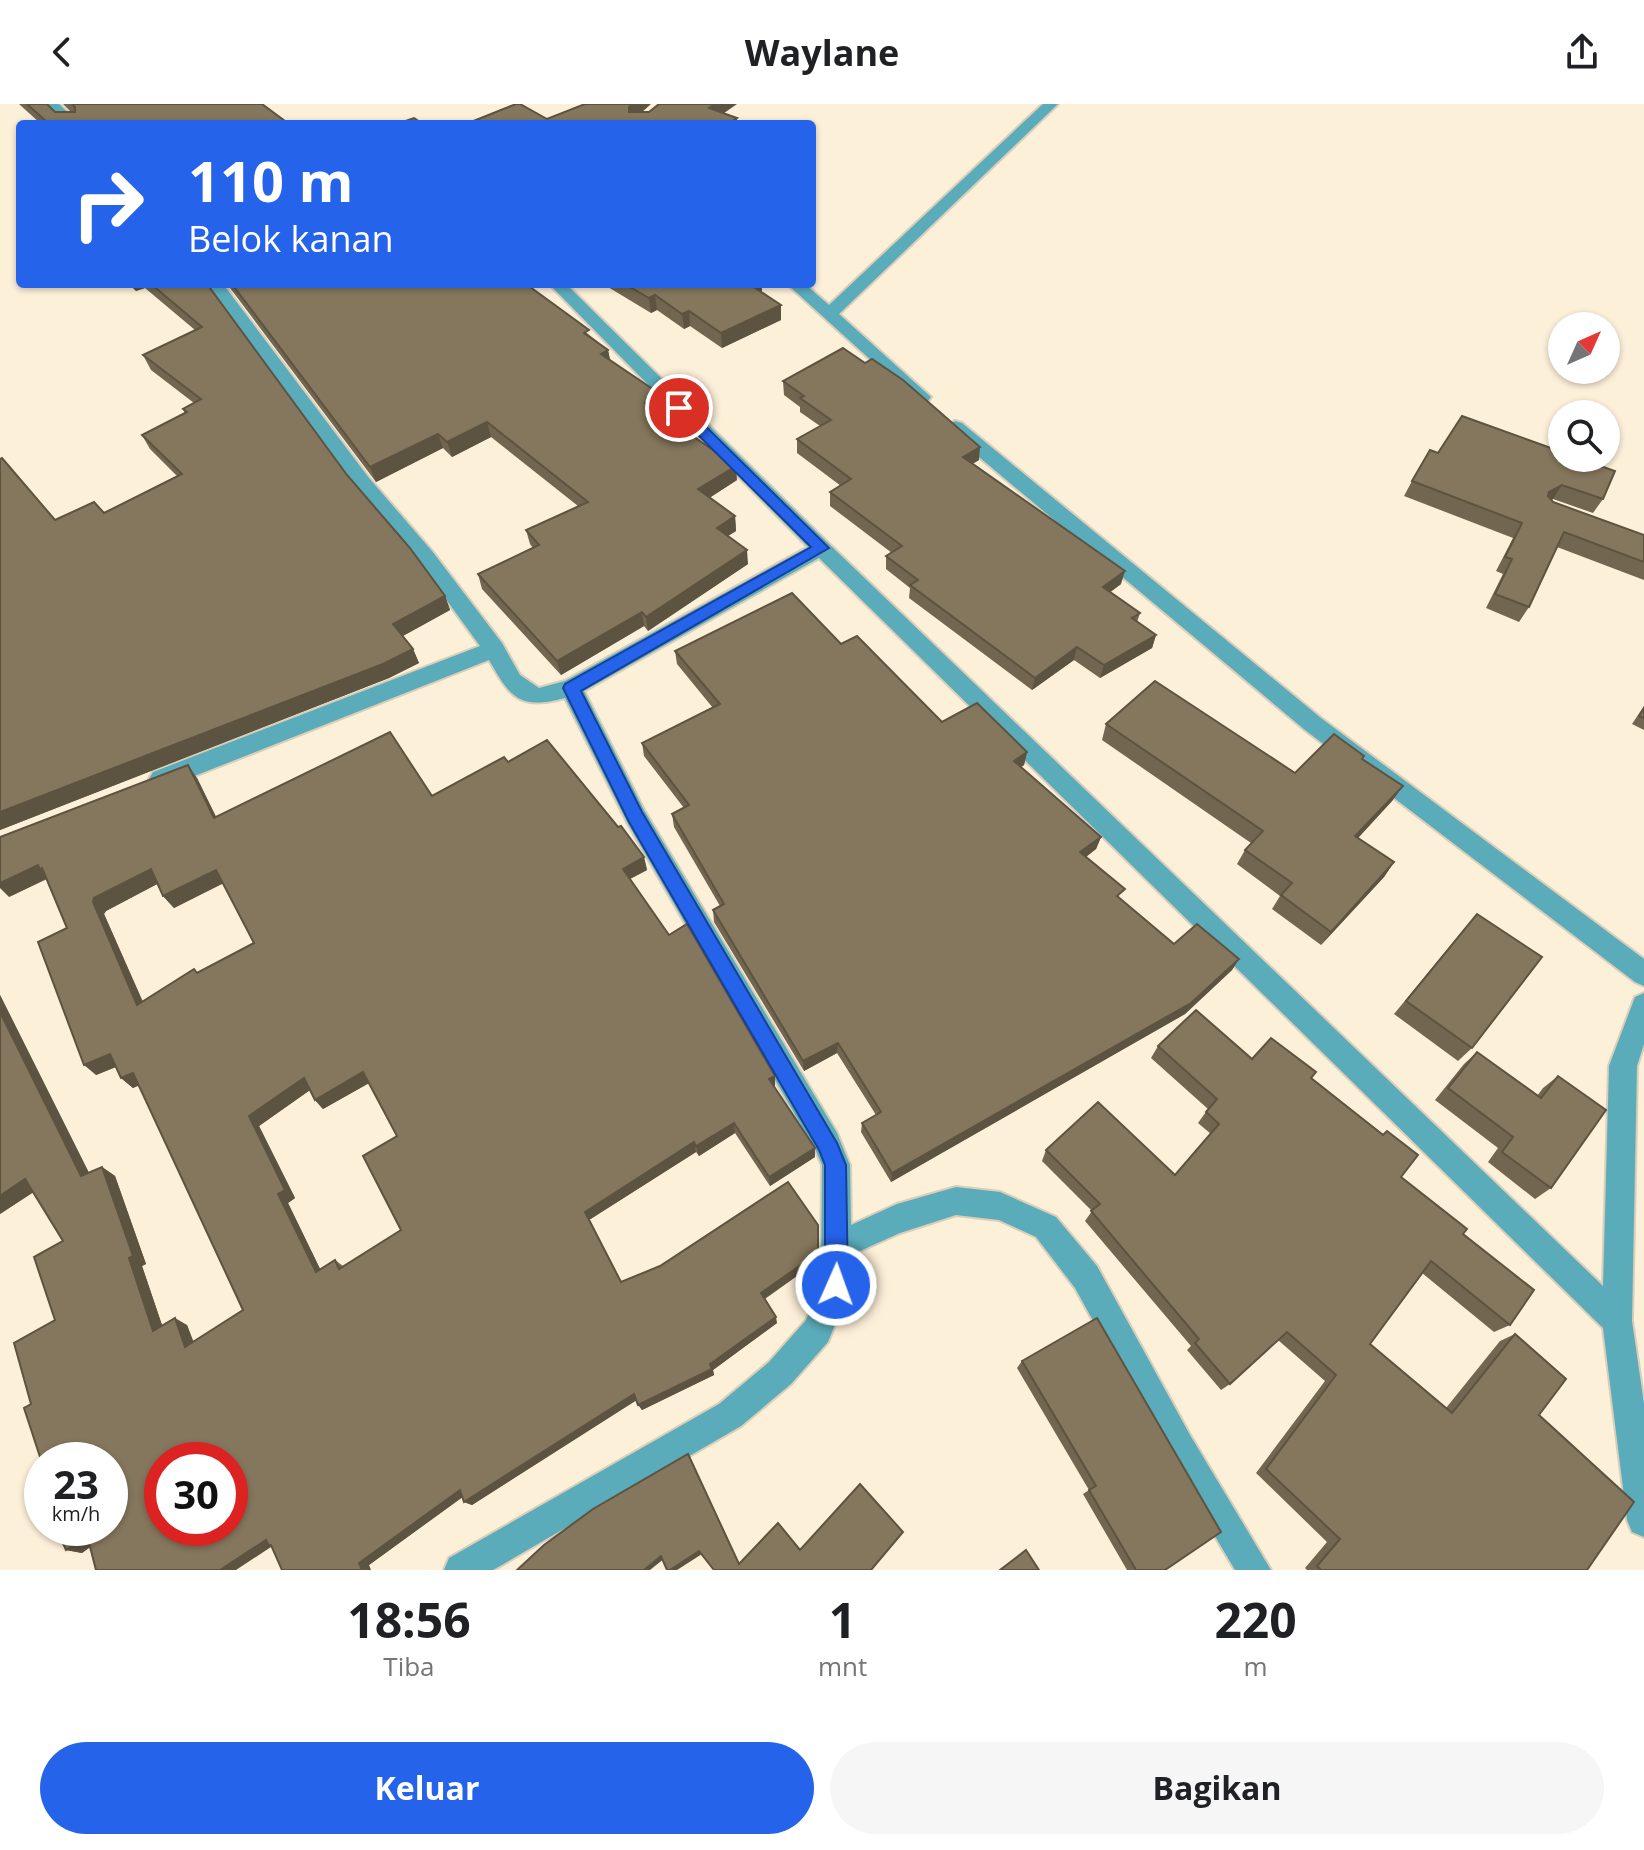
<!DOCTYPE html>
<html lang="id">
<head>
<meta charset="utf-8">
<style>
	:root { --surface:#fff; --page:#f6f6f6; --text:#202124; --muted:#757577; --accent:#2563eb }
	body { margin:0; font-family:"Open Sans",sans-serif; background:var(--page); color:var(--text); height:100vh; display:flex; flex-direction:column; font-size:30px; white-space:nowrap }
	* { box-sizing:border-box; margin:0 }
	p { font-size:26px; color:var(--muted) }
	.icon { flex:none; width:44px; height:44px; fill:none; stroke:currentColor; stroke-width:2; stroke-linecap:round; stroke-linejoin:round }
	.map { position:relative; height:1466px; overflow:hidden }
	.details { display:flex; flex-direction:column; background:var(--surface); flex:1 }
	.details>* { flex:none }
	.top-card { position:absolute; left:16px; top:16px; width:800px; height:168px; border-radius:8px; box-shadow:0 2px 6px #0004; background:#2563eb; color:#fff; overflow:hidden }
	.needle { width:52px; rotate:45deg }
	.controls { position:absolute; left:1548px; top:208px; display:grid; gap:16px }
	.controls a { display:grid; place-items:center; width:72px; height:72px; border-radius:50%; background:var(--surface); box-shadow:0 2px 6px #0004; font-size:40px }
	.speed { position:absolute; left:24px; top:1338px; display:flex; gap:16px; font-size:40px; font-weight:700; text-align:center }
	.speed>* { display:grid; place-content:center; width:104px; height:104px; border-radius:50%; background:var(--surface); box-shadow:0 2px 6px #0004; line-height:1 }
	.speed small { font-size:20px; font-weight:400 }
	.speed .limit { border:12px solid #d22; background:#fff; color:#111 }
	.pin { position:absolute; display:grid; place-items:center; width:68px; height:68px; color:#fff; margin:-34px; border:4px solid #fff; border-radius:50%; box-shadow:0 2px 8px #0007 }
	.me { position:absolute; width:88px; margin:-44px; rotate:2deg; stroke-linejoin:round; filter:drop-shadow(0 0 6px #0008) }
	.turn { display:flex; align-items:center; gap:28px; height:168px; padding:0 40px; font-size:36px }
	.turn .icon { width:104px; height:104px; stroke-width:2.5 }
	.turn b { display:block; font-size:56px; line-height:68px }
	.eta { display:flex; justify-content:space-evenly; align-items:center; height:136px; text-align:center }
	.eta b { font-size:48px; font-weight:700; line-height:56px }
	.primary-button { display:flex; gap:16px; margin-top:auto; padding:16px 40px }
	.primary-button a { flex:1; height:92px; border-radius:48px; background:var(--accent); color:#fff; font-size:32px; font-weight:700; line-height:92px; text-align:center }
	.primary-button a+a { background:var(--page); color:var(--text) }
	header { display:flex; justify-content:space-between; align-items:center; height:104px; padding:0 40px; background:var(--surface); font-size:36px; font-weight:700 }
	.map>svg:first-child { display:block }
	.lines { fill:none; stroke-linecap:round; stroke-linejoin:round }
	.minor-casing { stroke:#daceb9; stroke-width:4 }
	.minor { fill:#5bacbb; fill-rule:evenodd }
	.wall { fill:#726650; fill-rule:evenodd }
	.shaded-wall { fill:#5d5341 }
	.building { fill:#85775d; stroke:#5d5341; stroke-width:2; fill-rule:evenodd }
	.route { fill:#2563eb; stroke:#184099; stroke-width:2 }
</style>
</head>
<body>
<header><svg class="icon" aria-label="back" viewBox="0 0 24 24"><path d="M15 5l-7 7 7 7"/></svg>Waylane<svg class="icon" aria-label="share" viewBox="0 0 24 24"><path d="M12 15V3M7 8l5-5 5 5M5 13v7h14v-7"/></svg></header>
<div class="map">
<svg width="1644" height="1466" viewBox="0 0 1644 1466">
	<rect width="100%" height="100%" fill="#fdf0d9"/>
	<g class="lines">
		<defs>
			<g id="minor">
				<polygon points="44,0 59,0 80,20 64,20"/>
				<polygon points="1043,0 1058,0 839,210 931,293 928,297 916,297 787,180 805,180 829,201"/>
				<path d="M206,180H223L369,374L432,447L502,539L520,571L539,584L565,577L808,443L549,180H566L828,439L1603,1182L1609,962L1635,893L1644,889V940L1637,962L1632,1217L1644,1300V1433L1632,1428L1627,1416L1603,1224L819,454L584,587L644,706L837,1029L850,1061L851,1121L897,1100L956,1083L1000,1088L1056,1113L1097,1162L1190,1331L1271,1466H1235L1168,1353L1075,1184L1036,1133L999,1116L956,1111L900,1129L851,1151V1181L828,1238L791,1280L741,1322L493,1466H444L449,1454L719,1300L769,1258L806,1216L821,1181L822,1061L816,1047L628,720L565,594C520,606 511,595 489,556L169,682L161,684L153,682L149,675L153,668L480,542L418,457L355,384Z"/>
				<polygon points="955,317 962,319 1321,614 1644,855 1644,882 1635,878 1305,626 948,327 946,323"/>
			</g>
		</defs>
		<use href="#minor" class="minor-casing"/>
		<use href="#minor" class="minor"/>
	</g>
	<g class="wall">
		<polygon points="19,0 47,0 55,8 71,8 63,0 262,0 289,20 41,20"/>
		<polygon points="128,180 207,180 347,371 445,492 450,506 403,532 413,545 419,559 389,574 0,726 0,355 55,416 104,409 177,372 150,345 142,331 185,310 183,305 194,299 151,266 143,251 195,226 145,184 136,187"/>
		<polygon points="227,180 526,180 608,246 610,256 662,305 657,308 737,376 709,394 735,412 736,427 728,432 748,460 648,527 644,522 561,571 482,485 478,470 533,444 530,440 526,426 578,402 491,333 452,353 443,344 376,378"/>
		<polygon points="603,180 762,180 762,189 781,201 781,216 722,244 690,222 684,225 657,206 651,209"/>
		<polygon points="783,277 979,356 972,360 1121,480 1110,488 1140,509 1137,518 1156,531 1152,544 1100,574 1074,556 1032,586 909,494 910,484 886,465 886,452 892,449 830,402 830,388 841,382 797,349 797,335 820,322 800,308 800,303 784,291"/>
		<polygon points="1462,312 1603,395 1593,409 1553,395 1552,396 1553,398 1644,431 1644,476 1557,443 1529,503 1519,518 1486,504 1503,470 1496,467 1513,434 1404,392 1412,377 1438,349"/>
		<polygon points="841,540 942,618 1027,648 1024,661 1021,663 1101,733 1096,745 1086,753 1121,795 1174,840 1239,855 1232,866 1185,910 891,1078 861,1028 862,1019 876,1011 837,949 804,967 714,818 713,806 720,802 674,723 672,710 684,704 644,652 642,639 713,604 677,560 675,547"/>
		<polygon points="1644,602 1644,626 1632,620"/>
		<polygon points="1106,620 1295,669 1363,655 1403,682 1392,697 1358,734 1394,758 1384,773 1321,841 1272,805 1280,792 1237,760 1245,746 1251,739 1102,636"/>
		<path d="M508,658L644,753L647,766L630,775L775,982L774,983L815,1053L770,1082L735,1029L699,1052L696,1048L589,1116L621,1178L818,1121V1157L765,1195L777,1219L713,1266L714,1271L642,1306L637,1296L472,1401L464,1398L462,1393L369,1461L271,1443H90L82,1449L66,1446L110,1424L31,1300L55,1216L63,1137L33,1088L0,1110V891L89,1069L102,1063L115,1072L146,1160L142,1162L162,1221H187L193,1238L243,1206L139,981L133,984L121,974L116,963L96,971L67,824L47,775L9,793L197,674L216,713L432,692ZM223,779L254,839L143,898L104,810L106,807L157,780L163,792L174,804ZM369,979L397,1032L401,1126L343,1162L335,1156L320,1165L288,1099L295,1094L259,1022L310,986L315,996L323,1005Z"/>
		<polygon points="1465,824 1472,944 1458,957 1394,910"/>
		<polygon points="1158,942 1252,955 1311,974 1383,1030 1387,1027 1401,1073 1463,1130 1510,1221 1494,1228 1422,1169 1370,1240 1446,1304 1500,1237 1515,1230 1539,1311 1587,1466 1307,1466 1305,1464 1327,1438 1256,1369 1325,1277 1278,1236 1230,1280 1221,1286 1187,1246 1191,1242 1085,1117 1092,1107 1042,1057 1046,1046 1175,1071 1211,1030 1198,1019 1208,1005 1151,954"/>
		<polygon points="1477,948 1537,992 1543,984 1558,972 1551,1084 1535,1095 1488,1058 1498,1044 1435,996 1464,960"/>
		<polygon points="1022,1257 1165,1466 1127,1466 1083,1390 1089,1386 1017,1264"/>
	</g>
	<g class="shaded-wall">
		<polygon points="633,0 651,0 631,18 631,20 629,3"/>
		<polygon points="715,0 737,0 710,19 709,4"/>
		<polygon points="737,14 737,20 728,20"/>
		<polygon points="132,180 143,180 145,184 136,187"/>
		<polygon points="749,180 762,180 762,189"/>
		<polygon points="655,191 657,206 651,209 649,194"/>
		<polygon points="781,201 781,216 722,244 721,229"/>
		<polygon points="689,207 690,222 684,225 682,210"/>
		<polygon points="608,246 611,261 601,250"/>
		<polygon points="660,290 662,305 647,314 645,299"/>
		<polygon points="487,318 491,333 452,353 447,338"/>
		<polygon points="438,330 443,344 376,378 370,363"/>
		<polygon points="980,343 979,356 961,367 963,353"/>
		<polygon points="736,362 737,376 700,400 698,385"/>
		<polygon points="1562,381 1553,395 1540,403 1549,388"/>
		<polygon points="735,412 736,427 718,438 717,424"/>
		<polygon points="747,446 748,460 648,527 646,513"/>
		<polygon points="1125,467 1121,480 1100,496 1103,483"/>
		<polygon points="445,492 450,506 399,534 393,520"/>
		<polygon points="642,508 644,522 561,571 557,557"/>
		<polygon points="1156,531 1152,544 1100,574 1104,561"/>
		<polygon points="1077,543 1074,556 1032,586 1035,574"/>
		<polygon points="413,545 419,559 389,574 0,726 0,708"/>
		<polygon points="1027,648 1024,661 1011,670 1014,657"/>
		<polygon points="188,661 197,674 223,727 214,714"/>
		<polygon points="1403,682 1392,697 1346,747 1355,732"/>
		<polygon points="1101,733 1096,745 1076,760 1080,748"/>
		<polygon points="644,753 647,766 626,777 623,765"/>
		<polygon points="1394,758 1384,773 1321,841 1331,828"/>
		<polygon points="38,761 42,764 48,774 9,793 0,784 0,779"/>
		<polygon points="151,765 161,778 106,807 104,810 149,912 137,901 93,798 94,794"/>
		<polygon points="216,766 226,778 174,804 163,792"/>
		<polygon points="1239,855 1232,866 1185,910 891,1078 892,1069"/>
		<polygon points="0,891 95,1081 81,1072 0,908"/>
		<polygon points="838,939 837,949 804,967 803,957"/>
		<polygon points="110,950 123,960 96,971 84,961"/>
		<polygon points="363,968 371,978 323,1005 315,996"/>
		<polygon points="133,969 145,979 133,984 121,974"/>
		<polygon points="775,972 775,982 769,985 769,975"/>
		<polygon points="304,974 313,984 259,1022 295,1094 288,1099 325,1175 316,1168 278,1090 249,1012"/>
		<polygon points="734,1019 735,1029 699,1052 696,1042"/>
		<polygon points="694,1038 696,1048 589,1116 585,1108"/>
		<polygon points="815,1044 815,1053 770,1082 769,1073"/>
		<polygon points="102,1063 115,1072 146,1160 142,1162 166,1233 153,1227 129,1154"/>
		<polygon points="25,1075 40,1084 0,1110 0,1092"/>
		<polygon points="818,1149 818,1157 762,1196 761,1189"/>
		<polygon points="776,1213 777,1219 713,1266 714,1271 642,1306 638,1301 710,1260"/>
		<polygon points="175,1214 187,1221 198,1249 185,1243"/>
		<polygon points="634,1290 638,1295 472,1401 464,1398"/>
		<polygon points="460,1386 467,1390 369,1461 371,1466 362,1466 359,1459"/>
		<polygon points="87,1431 102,1434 82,1449 66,1446"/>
		<polygon points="266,1436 281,1445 271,1443 236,1466 220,1466"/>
		<polygon points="699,1447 702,1450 677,1466 670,1466"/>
		<polygon points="661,1452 665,1454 650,1466 644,1466"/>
	</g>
	<g class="building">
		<polygon points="27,0 47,0 55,8 75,8 75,3 72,0 262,0 289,20 49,20"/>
		<polygon points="516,0 520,0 547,15 585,0 633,0 629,3 629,8 649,8 659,0 715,0 709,4 737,14 728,20 466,20"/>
		<polygon points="414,14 423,20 397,20"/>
		<polygon points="151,180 207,180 347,371 410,444 445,492 393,520 413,545 383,560 0,708 0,355 2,354 55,416 94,398 104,409 182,370 142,331 187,308 183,305 201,295 143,251 202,223"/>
		<polygon points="232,180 526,180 589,226 584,229 608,246 601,250 660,290 645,299 736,362 698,385 735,412 717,424 747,446 646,513 642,508 557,557 478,470 539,441 526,426 588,398 487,318 447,338 438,330 370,363"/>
		<polygon points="625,180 749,180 781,201 721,229 689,207 682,210 655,191 649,194"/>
		<polygon points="843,244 865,259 872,255 903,276 980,343 963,353 1125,467 1103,483 1140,509 1132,514 1156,531 1104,561 1077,543 1035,574 910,481 918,476 886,452 902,442 830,388 851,375 797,335 831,316 800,294 804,292 783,277"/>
		<polygon points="1462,312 1562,348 1562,354 1578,354 1615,367 1603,395 1562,381 1549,388 1548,392 1553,398 1644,431 1644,458 1564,428 1529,503 1495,490 1512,455 1505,453 1522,419 1412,377 1430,346 1438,349"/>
		<polygon points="792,489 841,540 857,532 942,618 977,599 1027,648 1014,657 1101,733 1080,748 1125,785 1117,792 1174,840 1197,820 1239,855 1191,899 892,1069 862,1019 881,1008 838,939 803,957 713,806 724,800 672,710 689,701 642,639 720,600 675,547"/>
		<polygon points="1155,577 1295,669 1334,630 1364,652 1362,655 1403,682 1355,732 1394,758 1331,828 1281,791 1292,779 1245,746 1263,727 1106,620"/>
		<polygon points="1644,604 1644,614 1639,612"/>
		<path d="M390,628L432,692L504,653L508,658L547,636L618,723L621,722L644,753L623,765L669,831L687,820L775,972L769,975L815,1044L769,1073L734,1019L696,1042L694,1038L585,1108L621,1178L660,1162L788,1078L818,1121V1149L761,1189L776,1213L710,1260L712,1265L638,1301L634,1290L464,1398L460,1386L359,1459L362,1466H282L271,1441L269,1442L266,1436L220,1466H96L87,1431L66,1446L56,1424H110V1356H42V1359L24,1304L31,1300L14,1239L55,1216L34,1153L63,1137L25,1075L0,1092V908L81,1072L102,1063L133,1152L129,1154L153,1227L175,1214L185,1243L243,1206L133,969L121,974L110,950L84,961L38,838L67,824L42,764L40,766L38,761L0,779V733L188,661L214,714ZM151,765L163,792L216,766L254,839L197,869L194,865L137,901L93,798L94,794ZM363,968L397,1032L363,1052L401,1126L339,1165L335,1156L316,1168L278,1090L285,1086L249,1012L304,974L315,996ZM162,1356H230V1424H162Z"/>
		<polygon points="1477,810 1542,853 1472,944 1406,897"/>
		<polygon points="1196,906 1252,955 1271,934 1316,968 1311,974 1383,1031 1387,1027 1418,1051 1401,1073 1467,1125 1463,1130 1534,1186 1510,1221 1431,1157 1370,1240 1452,1309 1515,1230 1566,1275 1539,1311 1634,1398 1587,1466 1321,1466 1317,1462 1340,1435 1266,1365 1336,1271 1287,1228 1230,1280 1195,1239 1199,1235 1091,1107 1100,1100 1046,1046 1098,998 1175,1071 1219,1020 1206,1008 1217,995 1158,942"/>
		<polygon points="1477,948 1541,994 1558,972 1606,1006 1551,1084 1502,1048 1513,1033 1448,984"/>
		<polygon points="1097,1214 1221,1428 1165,1466 1136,1466 1089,1386 1096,1382 1022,1257"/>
		<polygon points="688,1350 739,1460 778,1419 800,1446 860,1380 903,1428 871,1466 714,1466 699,1447 670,1466 667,1466 661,1452 644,1466 517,1466 544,1441 593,1405"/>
		<polygon points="1026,1446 1039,1466 1000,1466"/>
	</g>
	<polygon class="route" points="679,299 684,301 829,444 581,587 642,708 837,1039 846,1061 848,1181 844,1189 836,1193 828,1189 825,1181 825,1061 819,1046 629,718 563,584 565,580 811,443 674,307 672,304"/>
</svg>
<div class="controls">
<a><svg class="needle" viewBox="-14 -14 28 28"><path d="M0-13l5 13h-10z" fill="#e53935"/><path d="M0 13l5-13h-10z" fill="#757577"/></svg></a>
<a><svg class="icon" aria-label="search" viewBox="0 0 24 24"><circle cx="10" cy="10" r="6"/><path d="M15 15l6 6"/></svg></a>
</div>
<div class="speed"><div>23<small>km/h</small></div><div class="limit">30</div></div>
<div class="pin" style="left:679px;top:304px;background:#d93025"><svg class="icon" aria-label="arrive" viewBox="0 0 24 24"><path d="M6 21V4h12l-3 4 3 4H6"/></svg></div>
<svg class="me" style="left:836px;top:1181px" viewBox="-20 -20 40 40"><circle r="17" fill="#2563eb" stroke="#fff" stroke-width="3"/><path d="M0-11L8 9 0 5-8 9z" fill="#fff"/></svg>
<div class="top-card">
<div class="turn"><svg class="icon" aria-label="right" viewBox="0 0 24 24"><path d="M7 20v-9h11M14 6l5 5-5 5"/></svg><div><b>110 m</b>Belok kanan</div></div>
</div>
</div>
<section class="details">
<div class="eta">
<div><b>18:56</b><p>Tiba</p></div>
<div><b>1</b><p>mnt</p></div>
<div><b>220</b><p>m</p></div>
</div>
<div class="primary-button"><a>Keluar</a><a>Bagikan</a></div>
</section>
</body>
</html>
